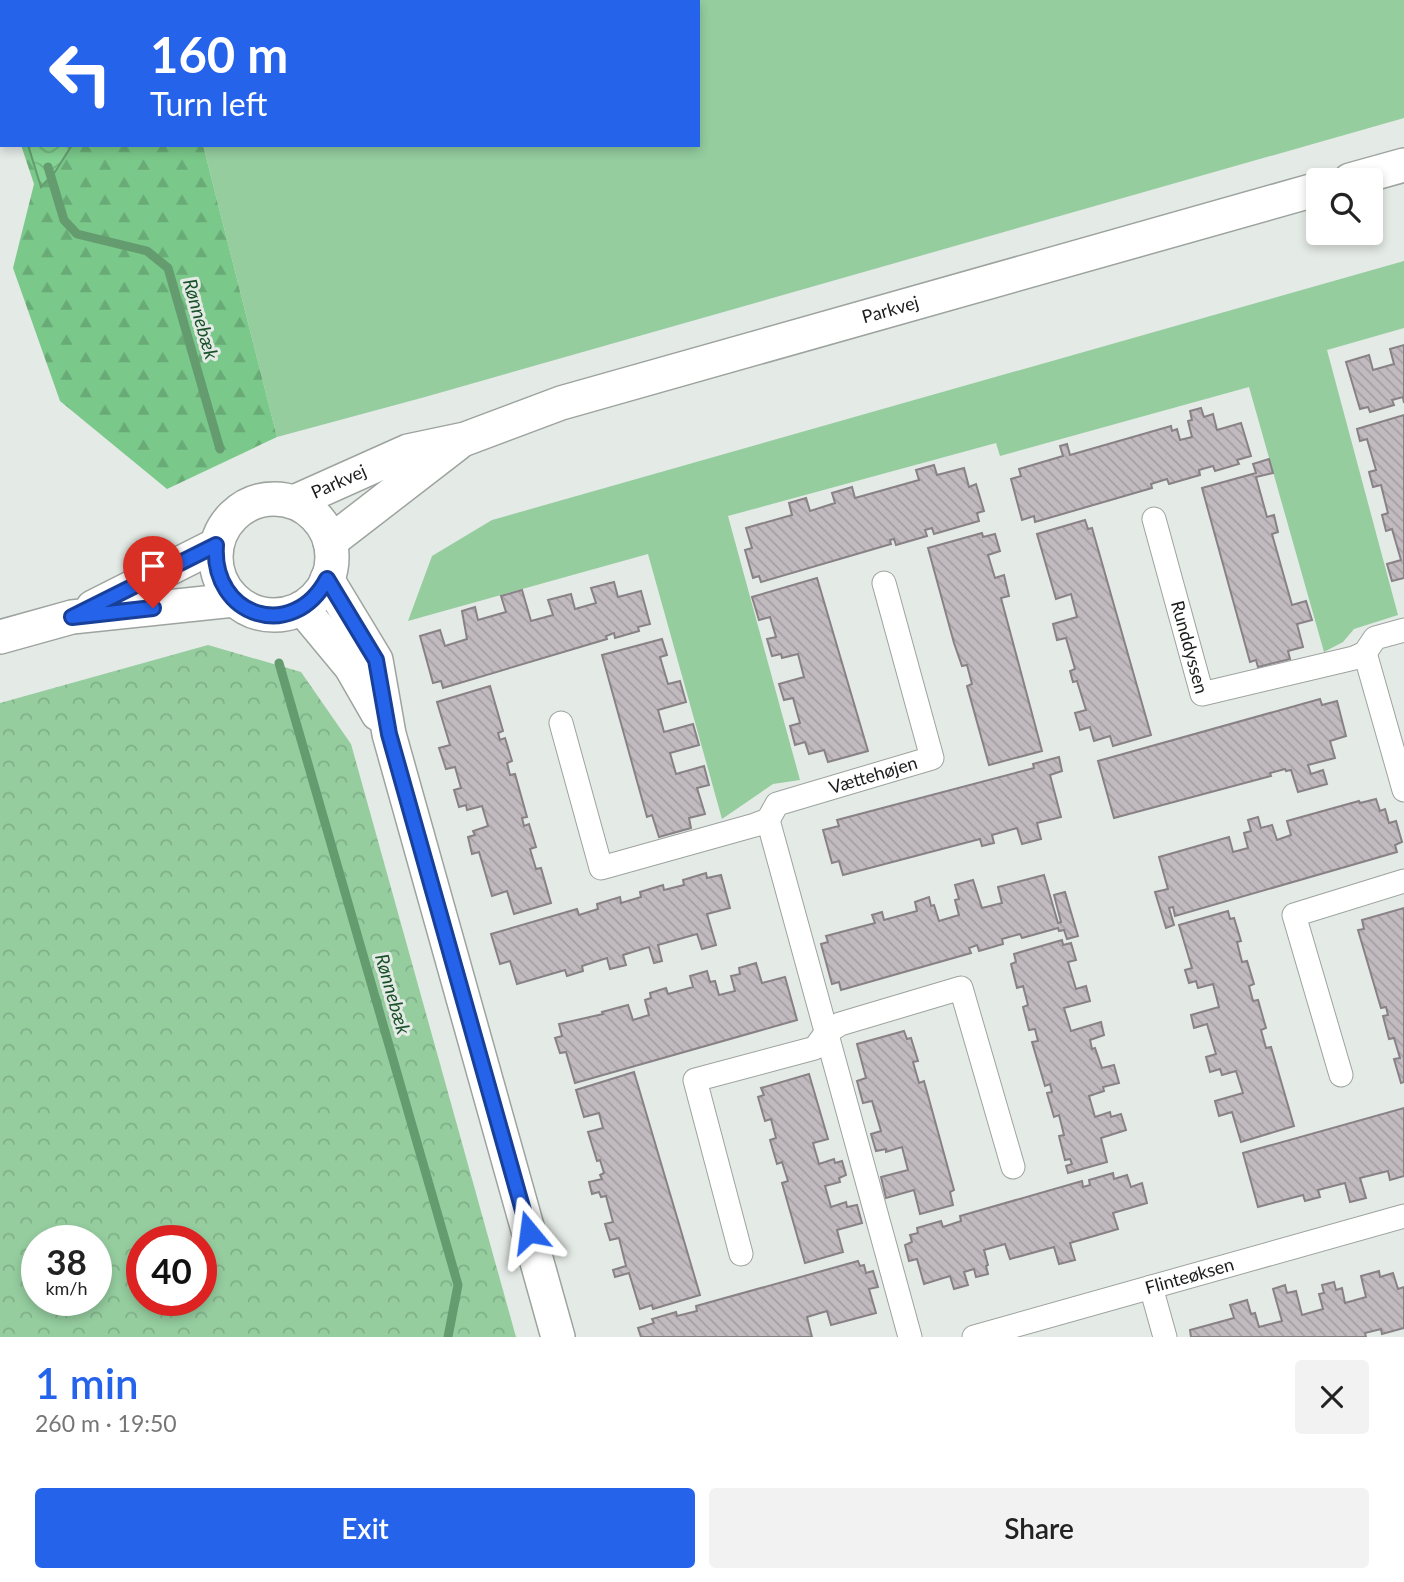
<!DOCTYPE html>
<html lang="en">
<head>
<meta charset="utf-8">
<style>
	:root { --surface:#fff; --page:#f2f2f2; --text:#222; --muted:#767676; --accent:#2563eb }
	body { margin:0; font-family:Lato,sans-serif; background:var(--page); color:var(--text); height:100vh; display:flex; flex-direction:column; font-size:26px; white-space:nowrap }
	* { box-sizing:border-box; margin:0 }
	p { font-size:23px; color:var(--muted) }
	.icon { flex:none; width:38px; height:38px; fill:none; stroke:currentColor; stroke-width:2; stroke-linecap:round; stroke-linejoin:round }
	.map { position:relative; height:1337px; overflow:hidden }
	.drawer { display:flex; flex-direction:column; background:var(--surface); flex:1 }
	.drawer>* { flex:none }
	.banner { position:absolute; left:0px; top:0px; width:700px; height:147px; box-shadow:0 4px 10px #0003; background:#2563eb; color:#fff; overflow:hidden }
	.fabs { position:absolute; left:1306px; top:168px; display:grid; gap:14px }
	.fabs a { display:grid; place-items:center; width:77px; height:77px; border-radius:7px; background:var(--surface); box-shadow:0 4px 10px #0003; font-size:35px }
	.speed { position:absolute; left:21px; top:1225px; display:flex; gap:14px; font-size:35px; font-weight:700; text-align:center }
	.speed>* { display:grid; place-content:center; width:91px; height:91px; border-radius:50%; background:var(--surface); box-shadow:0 4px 10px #0003; line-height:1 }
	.speed small { font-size:18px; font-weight:400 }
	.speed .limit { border:10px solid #d22; background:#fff; color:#111 }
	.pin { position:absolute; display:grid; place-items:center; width:60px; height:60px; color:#fff; margin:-72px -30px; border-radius:50% 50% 50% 0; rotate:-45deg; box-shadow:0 0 7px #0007 }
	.pin .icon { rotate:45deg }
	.me { position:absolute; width:77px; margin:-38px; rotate:344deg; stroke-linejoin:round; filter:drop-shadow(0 0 5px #0008) }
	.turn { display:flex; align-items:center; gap:24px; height:147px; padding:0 35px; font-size:32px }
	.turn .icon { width:91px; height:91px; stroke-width:2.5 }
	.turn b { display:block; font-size:49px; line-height:60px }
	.round { display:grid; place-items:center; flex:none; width:74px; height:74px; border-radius:7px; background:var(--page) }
	.overview { display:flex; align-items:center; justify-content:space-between; height:119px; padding:0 35px }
	h1 { font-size:42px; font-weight:600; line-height:52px; color:var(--accent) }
	.cta { display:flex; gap:14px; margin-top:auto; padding:14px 35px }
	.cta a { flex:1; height:80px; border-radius:7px; background:var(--accent); color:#fff; font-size:28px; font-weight:600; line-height:80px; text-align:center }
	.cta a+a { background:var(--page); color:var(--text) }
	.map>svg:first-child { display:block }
	.green { fill:#95cd9f }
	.forest { fill:url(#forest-firs) }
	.park { fill:url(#park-crowns); fill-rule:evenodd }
	.water { fill:url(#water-waves); stroke:#649c70; stroke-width:2 }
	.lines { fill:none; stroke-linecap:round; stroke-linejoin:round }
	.stream { stroke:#649c70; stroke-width:9 }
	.building { fill:url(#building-back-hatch); stroke:#888286; stroke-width:2 }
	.street-casing { stroke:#9da39e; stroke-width:25 }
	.secondary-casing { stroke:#9da39e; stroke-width:36 }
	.street { stroke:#fff; stroke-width:23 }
	.secondary { stroke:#fff; stroke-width:33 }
	.route-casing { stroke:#184099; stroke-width:18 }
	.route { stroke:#2563eb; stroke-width:12 }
	.labels { text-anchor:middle; stroke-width:6; stroke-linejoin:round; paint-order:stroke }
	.street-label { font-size:18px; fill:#1b1d1b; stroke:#e4eae5 }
	.water-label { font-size:19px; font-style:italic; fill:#195129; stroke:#e4eae5 }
</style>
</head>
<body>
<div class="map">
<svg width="1404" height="1337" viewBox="0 0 1404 1337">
	<defs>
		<pattern id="forest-firs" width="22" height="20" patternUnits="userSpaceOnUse" patternTransform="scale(1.75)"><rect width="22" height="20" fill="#7ac88a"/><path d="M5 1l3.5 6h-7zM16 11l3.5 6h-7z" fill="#69ab76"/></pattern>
		<pattern id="park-crowns" width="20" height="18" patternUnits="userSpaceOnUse" patternTransform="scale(1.75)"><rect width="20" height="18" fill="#95cd9f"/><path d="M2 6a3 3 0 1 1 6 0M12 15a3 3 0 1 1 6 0" fill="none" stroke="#80b088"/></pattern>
		<pattern id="water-waves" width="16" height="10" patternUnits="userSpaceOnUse" patternTransform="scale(1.75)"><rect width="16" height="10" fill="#84d394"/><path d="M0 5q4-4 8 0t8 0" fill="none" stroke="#71b57f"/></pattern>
		<pattern id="building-back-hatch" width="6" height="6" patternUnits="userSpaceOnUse" patternTransform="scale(1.75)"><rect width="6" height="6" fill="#c1babe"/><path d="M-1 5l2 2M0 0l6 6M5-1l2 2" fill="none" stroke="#a59fa3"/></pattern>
	</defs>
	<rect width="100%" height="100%" fill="#e4eae5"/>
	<g class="green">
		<polygon points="166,0 1404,0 1404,118 425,397 277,437 203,145 698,145 698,2"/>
		<polygon points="1404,261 1404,328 1327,350 1398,615 1354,629 1343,642 1324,652 1249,387 1000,456 996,443 728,516 800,780 773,784 722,819 648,554 408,621 432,556 492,520"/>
	</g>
	<g class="forest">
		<polygon points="0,0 166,0 167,2 2,2 2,88"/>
		<polygon points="21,145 203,145 277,437 167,489 60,401 13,268 34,184"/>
	</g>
	<path class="park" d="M208,645L301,672L351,744L516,1337H0V703ZM37,1241H96V1300H37ZM142,1241H201V1300H142Z"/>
	<polygon class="water" points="28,145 72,145 55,172 41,187"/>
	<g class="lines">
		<g class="stream">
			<polyline points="48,167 64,220 77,234 147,251 168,268 220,449"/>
			<polyline points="279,663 458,1285 448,1337"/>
		</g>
	</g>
	<g class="building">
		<polygon points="1404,345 1404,403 1403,397 1392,400 1394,405 1370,412 1368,407 1360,409 1346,362 1369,355 1373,370 1394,364 1390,349"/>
		<polygon points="1201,408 1204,417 1213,414 1217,430 1241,423 1251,456 1237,460 1239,464 1215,471 1213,466 1199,470 1200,475 1169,484 1167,479 1151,484 1152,488 1035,522 1034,516 1022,520 1011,479 1021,476 1019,469 1063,456 1060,446 1067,444 1070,455 1171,426 1172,431 1177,429 1180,440 1192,437 1188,421 1192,420 1190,411"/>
		<polygon points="1404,415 1404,578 1392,581 1387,564 1401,560 1392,529 1386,531 1382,515 1388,513 1381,485 1373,487 1369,472 1376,470 1367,439 1360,441 1357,429"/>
		<polygon points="1269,459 1273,473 1256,477 1267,517 1274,515 1278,532 1272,534 1292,605 1306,601 1312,620 1297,624 1303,647 1288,651 1290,659 1258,667 1256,660 1250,662 1202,488 1256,473 1253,464"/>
		<polygon points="934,465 937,475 964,468 969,487 976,484 984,511 977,513 979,521 934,534 932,528 925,530 927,536 896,545 894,539 890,540 891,544 761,582 759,576 753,578 745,550 752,548 746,528 792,515 789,503 806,498 810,511 835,503 832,493 852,487 855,498 919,480 916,470"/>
		<polygon points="1085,520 1088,529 1092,528 1151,735 1113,746 1110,736 1094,741 1090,727 1080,730 1075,713 1086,710 1077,681 1073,682 1070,671 1075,669 1066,638 1057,640 1053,624 1077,617 1071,594 1056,599 1037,534"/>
		<polygon points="982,533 983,537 995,534 1000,551 988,555 995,578 1004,575 1009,596 1001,598 1042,751 989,765 967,686 972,684 967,665 962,666 954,643 928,548"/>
		<polygon points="817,578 868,751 828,762 824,750 809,754 805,742 795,745 790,726 800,723 793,698 784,700 779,684 804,677 798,654 782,658 781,654 772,656 767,639 776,637 770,617 759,620 752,597"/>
		<polygon points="614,582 618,597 641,591 650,624 638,627 639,631 615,638 614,633 606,636 607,639 443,688 441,681 433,683 420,636 440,630 445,646 467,639 462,611 475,607 478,620 506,612 501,596 522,590 531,621 553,615 548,600 571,594 575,609 596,603 591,588"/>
		<polygon points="662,639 667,655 660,657 668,684 680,681 686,702 658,710 664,732 693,724 699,745 670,753 676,774 704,766 709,785 697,788 705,814 689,818 691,828 659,837 652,815 647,817 602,655"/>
		<polygon points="490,686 503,731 498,733 500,740 505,738 512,761 507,763 510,775 515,774 527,817 522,818 524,826 529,824 536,847 530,849 536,869 541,868 551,903 514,914 507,891 492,896 479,852 472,854 468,837 475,835 473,831 488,826 482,806 467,810 466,805 459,807 454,790 461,788 455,767 446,769 439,748 450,745 437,702"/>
		<polygon points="1320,699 1322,705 1337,701 1346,736 1330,741 1335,758 1308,765 1311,774 1323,770 1327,784 1298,792 1291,770 1286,771 1285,769 1270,773 1271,776 1114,818 1098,761"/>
		<polygon points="1059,757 1062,771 1050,775 1061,817 1037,823 1041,839 1022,844 1017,828 992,835 994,843 982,846 980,839 843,875 839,861 832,863 823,830 839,826 837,820 1034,768 1033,764"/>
		<polygon points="1376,799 1380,811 1385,809 1389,823 1396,821 1402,842 1395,845 1397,852 1175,916 1173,907 1169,908 1174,925 1166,928 1155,892 1168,889 1159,857 1229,837 1233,852 1248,848 1244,833 1251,831 1248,820 1258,817 1261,828 1272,825 1277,840 1291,835 1287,821 1359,801 1360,803"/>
		<polygon points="706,873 707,878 721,875 730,908 707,914 716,945 702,949 697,934 658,945 662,961 654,963 649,947 623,955 626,965 610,969 607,958 582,966 583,971 567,976 565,970 517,984 510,961 500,964 491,934 577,909 579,915 598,909 597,904 620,897 621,903 641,897 640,892 663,885 664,890 684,885 683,880"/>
		<polygon points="1044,875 1058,923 1061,922 1054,895 1065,892 1078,936 1067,939 1064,930 1059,931 1058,928 1022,938 1020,934 1002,939 1003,944 979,951 977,945 969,948 971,953 841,990 839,982 832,984 821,944 828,942 826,936 875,923 872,915 882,912 884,920 917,911 915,902 929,897 931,906 934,905 939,921 959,915 955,900 959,899 955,885 973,880 982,908 1002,903 998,887"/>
		<polygon points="1404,908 1404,1082 1401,1083 1394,1059 1400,1058 1394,1038 1389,1039 1383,1016 1388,1015 1386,1007 1381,1008 1358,930 1364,929 1362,920"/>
		<polygon points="1228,911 1230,919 1234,918 1241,941 1237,942 1242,962 1247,961 1254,984 1249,986 1253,1001 1258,1000 1266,1028 1261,1030 1266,1048 1271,1047 1294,1126 1241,1142 1232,1112 1219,1116 1215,1101 1243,1093 1236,1071 1222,1075 1220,1069 1210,1072 1206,1057 1216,1054 1207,1024 1194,1028 1191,1015 1219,1007 1213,984 1198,988 1196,981 1189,983 1185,970 1192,968 1179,925"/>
		<polygon points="1062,940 1063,945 1071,943 1076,960 1068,962 1076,989 1086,986 1090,1001 1064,1008 1071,1031 1101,1022 1104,1035 1090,1040 1092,1049 1095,1048 1102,1068 1114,1065 1119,1083 1103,1087 1104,1091 1089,1096 1095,1117 1110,1112 1111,1117 1121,1114 1126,1130 1101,1138 1107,1162 1068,1173 1066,1166 1072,1164 1070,1159 1065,1160 1059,1136 1064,1135 1059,1115 1054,1117 1047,1093 1052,1092 1050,1084 1045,1086 1032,1042 1038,1041 1035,1029 1029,1030 1023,1007 1028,1005 1023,986 1017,988 1011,964 1016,962 1014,954"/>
		<polygon points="756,963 762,983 785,977 797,1020 575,1083 566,1052 560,1053 555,1038 562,1036 559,1024 603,1014 602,1012 628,1005 633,1020 649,1015 645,1000 651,998 650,993 666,988 668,994 693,987 690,976 707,971 710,982 715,981 719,995 735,991 731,976 740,974 739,968"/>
		<polygon points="904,1031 907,1039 911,1038 918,1061 913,1062 919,1083 924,1081 954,1190 950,1192 953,1205 920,1214 914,1190 886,1198 881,1177 908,1170 902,1147 886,1152 886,1149 876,1151 871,1134 881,1131 872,1101 863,1103 857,1081 866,1078 857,1044"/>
		<polygon points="634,1072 700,1295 653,1309 652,1305 640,1309 629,1273 615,1277 613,1270 626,1266 619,1238 610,1240 605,1224 613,1222 606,1196 601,1197 599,1192 592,1194 589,1182 602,1179 600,1175 604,1173 600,1160 597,1161 588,1132 603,1128 599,1113 584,1117 576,1090"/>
		<polygon points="809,1074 828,1139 813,1143 819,1164 834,1159 835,1163 842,1161 846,1175 839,1178 840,1182 825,1186 831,1207 846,1202 847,1207 857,1205 862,1223 837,1230 843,1252 805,1263 782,1183 788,1181 782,1162 777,1164 770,1140 776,1138 771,1119 765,1121 758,1097 764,1095 761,1088"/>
		<polygon points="1404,1108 1404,1176 1390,1180 1388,1171 1360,1178 1366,1198 1350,1202 1345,1183 1318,1190 1320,1197 1305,1201 1303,1195 1258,1207 1243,1153"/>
		<polygon points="1113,1173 1114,1179 1127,1175 1131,1187 1142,1183 1147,1203 1113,1213 1118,1229 1070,1243 1075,1260 1059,1264 1054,1247 1010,1259 1005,1244 984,1250 988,1265 986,1266 988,1274 976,1277 974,1269 964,1272 968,1285 954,1289 950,1276 924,1284 917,1259 909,1261 905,1245 912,1242 910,1235 918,1233 917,1228 941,1221 943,1227 961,1221 960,1216 1082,1181 1083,1187 1090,1185 1089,1180"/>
		<polygon points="858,1261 860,1266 864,1265 866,1273 873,1271 878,1287 869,1289 876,1313 831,1325 827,1311 807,1317 812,1337 641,1337 638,1328 654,1323 652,1319 676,1312 677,1316 697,1311 696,1306"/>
		<polygon points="1379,1271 1380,1277 1393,1273 1398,1289 1404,1287 1404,1328 1382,1334 1381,1329 1365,1333 1366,1337 1191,1337 1190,1330 1234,1318 1230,1305 1247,1300 1251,1314 1255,1313 1259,1327 1282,1321 1273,1289 1285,1285 1287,1293 1296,1291 1302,1315 1323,1309 1319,1294 1324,1293 1322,1285 1334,1282 1336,1290 1342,1288 1345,1303 1366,1297 1361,1276"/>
	</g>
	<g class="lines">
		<defs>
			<g id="street">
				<path id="s1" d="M1154,519L1202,694L1354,658L1365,653L1375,638L1404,630"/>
				<polyline points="1365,653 1404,790"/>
				<path id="s2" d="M561,723L601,868L755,825L768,820L777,804L932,758L884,583"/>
				<polyline points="768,820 910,1337"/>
				<polyline points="1341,1075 1294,915 1404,881"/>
				<polyline points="741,1254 695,1080 815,1048 826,1033 840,1024 961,988 1013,1167"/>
				<polyline points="1151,1287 1165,1337"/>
				<path id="s3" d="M974,1337L1404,1216"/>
			</g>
			<g id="secondary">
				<polyline points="1350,180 1404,165"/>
				<circle cx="274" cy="557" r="58"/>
				<path id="s4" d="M294,502L408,451L465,439L561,403L1318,189"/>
				<polyline points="330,542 457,444"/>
				<polyline points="327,579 376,660 389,734 558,1337"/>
				<polyline points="93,607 216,545"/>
				<polyline points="302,608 351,667 378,714"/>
				<polyline points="0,637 72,617 234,600"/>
			</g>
		</defs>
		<use href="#street" class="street-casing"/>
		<use href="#secondary" class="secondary-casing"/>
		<use href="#street" class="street"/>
		<use href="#secondary" class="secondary"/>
	</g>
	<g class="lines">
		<defs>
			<path id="route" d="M153,608L72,617L216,545C211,617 293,643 327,579L376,660L389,734L529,1232"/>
		</defs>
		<use href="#route" class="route-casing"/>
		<use href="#route" class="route"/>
	</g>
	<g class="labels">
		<g class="street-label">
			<text dy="6" stroke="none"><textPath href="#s4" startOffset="628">Parkvej</textPath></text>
			<text dy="6" stroke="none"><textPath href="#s4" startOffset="49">Parkvej</textPath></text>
			<text dy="6" stroke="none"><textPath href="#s1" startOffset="133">Runddyssen</textPath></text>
			<text dy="6" stroke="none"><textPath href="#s2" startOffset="443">Vættehøjen</textPath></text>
			<text dy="6" stroke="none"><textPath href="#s3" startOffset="224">Flinteøksen</textPath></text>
		</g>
		<g class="water-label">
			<text transform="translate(201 319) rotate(74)" y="7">Rønnebæk</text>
			<text transform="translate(393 994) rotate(74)" y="7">Rønnebæk</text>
		</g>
	</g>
</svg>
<div class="fabs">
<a><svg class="icon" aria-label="search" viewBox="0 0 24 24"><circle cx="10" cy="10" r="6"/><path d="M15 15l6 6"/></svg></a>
</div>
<div class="speed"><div>38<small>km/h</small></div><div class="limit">40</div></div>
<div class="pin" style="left:153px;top:608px;background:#d93025"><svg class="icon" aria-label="arrive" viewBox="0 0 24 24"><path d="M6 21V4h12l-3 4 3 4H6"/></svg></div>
<svg class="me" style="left:529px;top:1232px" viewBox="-20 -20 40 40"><path d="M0-17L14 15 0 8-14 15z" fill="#2563eb" stroke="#fff" stroke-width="4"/></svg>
<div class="banner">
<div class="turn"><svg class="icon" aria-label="left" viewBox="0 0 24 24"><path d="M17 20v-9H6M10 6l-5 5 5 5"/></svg><div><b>160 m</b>Turn left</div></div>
</div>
</div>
<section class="drawer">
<div class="overview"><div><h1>1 min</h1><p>260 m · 19:50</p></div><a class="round"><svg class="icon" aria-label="close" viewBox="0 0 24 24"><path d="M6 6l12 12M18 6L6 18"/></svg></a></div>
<div class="cta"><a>Exit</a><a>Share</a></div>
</section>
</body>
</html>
